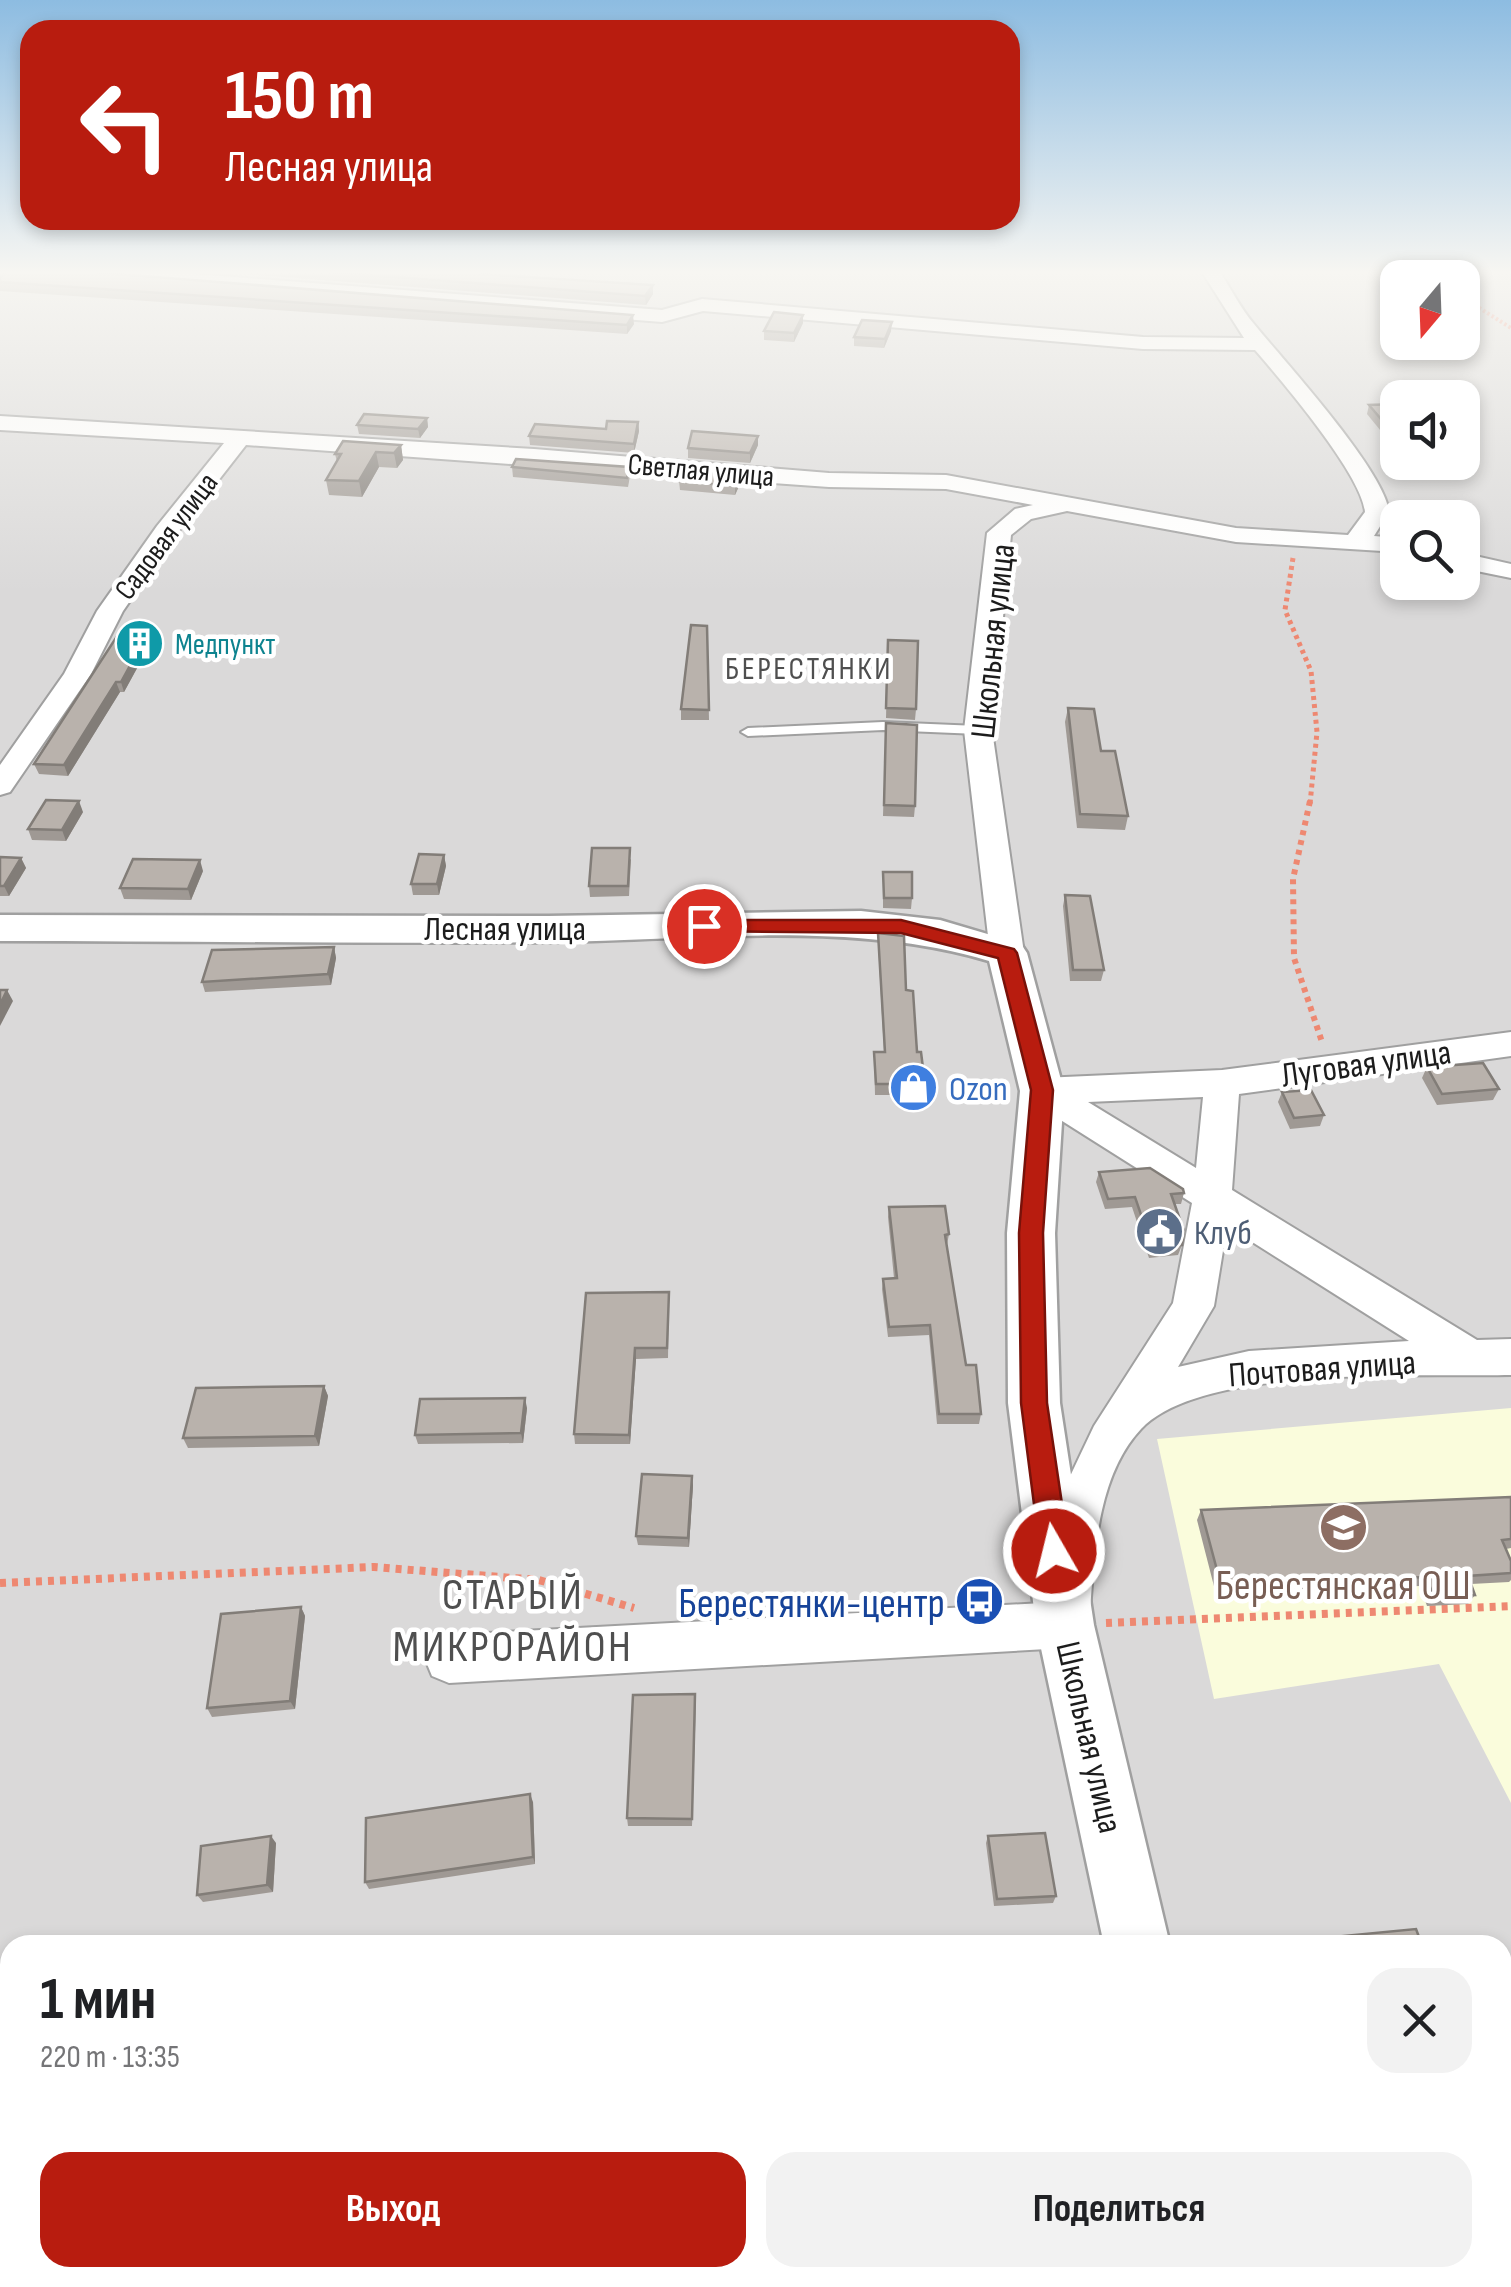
<!DOCTYPE html>
<html lang="ru">
<head>
<meta charset="utf-8">
<style>
	:root { --surface:#fff; --page:#f2f2f2; --text:#202124; --muted:#757577; --accent:#b81c0f }
	body { margin:0; font-family:"Sofia Sans Condensed",sans-serif; background:var(--page); color:var(--text); height:100vh; display:flex; flex-direction:column; font-size:38px; white-space:nowrap }
	* { box-sizing:border-box; margin:0 }
	p { font-size:32px; color:var(--muted) }
	.icon { flex:none; width:55px; height:55px; fill:none; stroke:currentColor; stroke-width:2; stroke-linecap:round; stroke-linejoin:round }
	.map { position:relative; flex:1; overflow:hidden }
	.details { position:absolute; left:0px; top:1935px; width:1512px; height:352px; display:flex; flex-direction:column; background:var(--surface); border-radius:30px 30px 0 0; box-shadow:0 5px 15px #0003 }
	.details>* { flex:none }
	.top-card { position:absolute; left:20px; top:20px; width:1000px; height:210px; border-radius:30px; box-shadow:0 5px 15px #0003; background:#b81c0f; color:#fff; overflow:hidden }
	.needle { width:65px; rotate:199deg }
	.buttons { position:absolute; left:1380px; top:260px; display:grid; gap:20px }
	.buttons a { display:grid; place-items:center; width:100px; height:100px; border-radius:20px; background:var(--surface); box-shadow:0 5px 15px #0003; font-size:50px }
	.pin { position:absolute; display:grid; place-items:center; width:85px; height:85px; color:#fff; margin:-42px; border:5px solid #fff; border-radius:50%; box-shadow:0 2px 10px #0007 }
	.me { position:absolute; width:110px; margin:-55px; rotate:352deg; stroke-linejoin:round; filter:drop-shadow(0 0 8px #0008) }
	.turn { display:flex; align-items:center; gap:35px; height:210px; padding:0 40px; font-size:45px }
	.turn .icon { width:130px; height:130px; stroke-width:2.5 }
	.turn b { display:block; font-size:70px; line-height:85px }
	.round { display:grid; place-items:center; flex:none; width:105px; height:105px; border-radius:30px; background:var(--page) }
	.headline { display:flex; align-items:center; justify-content:space-between; height:170px; padding:0 40px }
	h1 { font-size:60px; font-weight:700; line-height:75px }
	.button { display:flex; gap:20px; margin-top:auto; padding:20px 40px }
	.button a { flex:1; height:115px; border-radius:30px; background:var(--accent); color:#fff; font-size:40px; font-weight:700; line-height:115px; text-align:center }
	.button a+a { background:var(--page); color:var(--text) }
	.map>svg:first-child { display:block }
	.residential { fill:#dad9d9; fill-rule:evenodd }
	.education { fill:#fafcdc }
	.lines { fill:none; stroke-linecap:round; stroke-linejoin:round }
	.service-casing { stroke:#a0a0a0; stroke-width:4 }
	.minor-casing { stroke:#a0a0a0; stroke-width:4 }
	.tertiary-casing { stroke:#a0a0a0; stroke-width:5 }
	.path-far3 { stroke:#ee8871; stroke-width:4; stroke-dasharray:2.5 2.5; stroke-linecap:butt }
	.path-far2 { stroke:#ee8871; stroke-width:5; stroke-dasharray:4 4; stroke-linecap:butt }
	.path-far1 { stroke:#ee8871; stroke-width:6; stroke-dasharray:5 5; stroke-linecap:butt }
	.path { stroke:#ee8871; stroke-width:8; stroke-dasharray:6 6; stroke-linecap:butt }
	.service { fill:#fff; fill-rule:evenodd }
	.minor { fill:#fff; fill-rule:evenodd }
	.tertiary { fill:#fff; fill-rule:evenodd }
	.wall { fill:#9f9994 }
	.shaded-wall { fill:#827d78 }
	.building { fill:#b9b2ac; stroke:#827d78; stroke-width:2.5 }
	.route { fill:#b81c0f; stroke:#78120a; stroke-width:2.5 }
	.labels { text-anchor:middle; stroke-width:9; stroke-linejoin:round; paint-order:stroke }
	.far-street-label { font-size:30px; fill:#1c1c1c; stroke:#fff }
	.far-culture-label { font-size:30px; fill:#0d838f; stroke:#fff; text-anchor:start }
	.far-quarter-label { font-size:32px; letter-spacing:2.5px; fill:#4f4f4f; stroke:#fff }
	.street-label { font-size:35px; fill:#1c1c1c; stroke:#fff }
	.shop-label { font-size:35px; fill:#366cbe; stroke:#fff; text-anchor:start }
	.service-label { font-size:35px; fill:#4e5e75; stroke:#fff; text-anchor:start }
	.near-education-label { font-size:42px; fill:#785e54; stroke:#fff }
	.near-transit-label { font-size:42px; fill:#164399; stroke:#fff; text-anchor:end }
	.near-neighbourhood-label { font-size:45px; letter-spacing:2.5px; fill:#4f4f4f; stroke:#fff }
</style>
</head>
<body>
<div class="map">
<svg width="1511" height="2287" viewBox="0 0 1511 2287">
	<rect width="100%" height="100%" fill="#edeae2"/>
	<path class="residential" d="M0,272H1511V2287H0ZM1398,278H1462V342H1398ZM1398,398H1462V462H1398ZM1398,518H1462V582H1398ZM10,1945H1502V2278H10Z"/>
	<polygon class="education" points="1511,1408 1511,1803 1439,1664 1214,1699 1157,1439"/>
	<g class="lines">
		<defs>
			<polygon id="service" points="883,722 978,726 985,730 978,734 883,730 748,736 741,732 748,728"/>
			<g id="minor">
				<path d="M87,272H169L662,310L702,299L1143,337L1244,338L1202,272H1220C1231,289 1241,309 1254,324C1284,361 1385,471 1389,512L1374,536L1398,538V552L1236,542L1067,511L1031,519L1011,535L992,730L1024,953L1019,961L1007,964L995,961L990,953L964,730L987,533L1015,509L1033,505L946,489L829,487L246,445L175,536L123,611L91,674L10,792L0,795V765L64,674L97,611L157,526L224,443L0,430V416L534,449L829,473L946,475L1236,528L1348,535L1365,512C1362,475 1282,381 1255,350L1143,349L703,311L662,322L96,278Z"/>
				<polygon points="1462,553 1511,564 1511,578 1462,568"/>
				<path d="M1511,1032V1056L1239,1094L1232,1190L1477,1340L1511,1339V1375C1423,1377 1203,1364 1141,1429C1095,1478 1094,1562 1089,1625L1082,1641L1065,1648L449,1683L432,1676L425,1659L432,1642L449,1635L1043,1603L1051,1542L1064,1489L1094,1426L1173,1303L1192,1203L1029,1100L1024,1091L1029,1082L1042,1078L1222,1070ZM1203,1097L1196,1168L1088,1102ZM1227,1226L1409,1341L1249,1351L1178,1367L1214,1306Z"/>
			</g>
			<g id="tertiary">
				<path d="M861,911L940,920L1021,944L1027,953L1064,1091L1055,1233L1060,1403L1094,1625L1170,1945H1104L1036,1625L1008,1403L1007,1233L1020,1091L989,961C853,920 694,940 553,942C369,944 184,941 0,941V915L548,916Z"/>
				<polygon points="1174,2278 1248,2278 1251,2287 1175,2287"/>
			</g>
		</defs>
		<use href="#service" class="service-casing"/>
		<use href="#minor" class="minor-casing"/>
		<use href="#tertiary" class="tertiary-casing"/>
		<g class="path-far3">
			<polyline points="1435,272 1441,278"/>
			<polyline points="1462,297 1511,328"/>
		</g>
		<polyline class="path-far2" points="1293,558 1285,610 1311,671 1317,732 1310,804"/>
		<polyline class="path-far1" points="1310,801 1293,879 1294,958 1322,1042"/>
		<g class="path">
			<polyline points="0,1583 374,1567 539,1580 634,1608"/>
			<polyline points="1106,1623 1511,1606"/>
		</g>
		<use href="#service" class="service"/>
		<use href="#minor" class="minor"/>
		<use href="#tertiary" class="tertiary"/>
	</g>
	<g class="wall">
		<polygon points="220,272 488,272 489,275 653,294 646,305"/>
		<polygon points="93,273 634,324 627,334 0,291 0,277"/>
		<polygon points="803,323 794,342 764,340 764,331"/>
		<polygon points="891,331 884,348 854,346 854,337"/>
		<polygon points="1398,404 1398,452 1367,414 1369,405"/>
		<polygon points="427,418 428,427 420,438 359,434 357,425"/>
		<polygon points="638,422 639,431 634,453 530,445 529,436 606,429"/>
		<polygon points="401,445 403,460 397,468 379,467 362,497 329,495 326,480 337,462 335,454"/>
		<polygon points="758,445 750,463 688,458 688,448"/>
		<polygon points="512,467 629,467 630,476 628,487 513,477"/>
		<polygon points="740,475 740,484 735,495 680,490 679,481"/>
		<polygon points="707,626 709,720 681,720 681,709"/>
		<polygon points="150,629 153,639 124,692 120,692 68,776 39,774 34,764"/>
		<polygon points="888,640 916,709 915,720 886,718"/>
		<polygon points="1068,708 1101,751 1128,816 1125,830 1077,828 1065,722"/>
		<polygon points="886,723 915,806 914,817 883,816"/>
		<polygon points="83,812 66,841 32,840 28,829"/>
		<polygon points="444,855 446,866 439,895 413,895 411,884"/>
		<polygon points="0,857 21,858 26,868 9,896 0,896"/>
		<polygon points="631,859 629,896 590,897 589,886"/>
		<polygon points="203,871 191,900 124,899 120,888"/>
		<polygon points="883,872 912,898 911,909 883,908"/>
		<polygon points="1065,895 1104,970 1101,981 1070,981 1063,906"/>
		<polygon points="878,933 906,990 925,1084 923,1095 875,1095 874,1052 884,1052 878,944"/>
		<polygon points="334,947 336,958 331,985 205,992 202,982"/>
		<polygon points="1427,1067 1499,1089 1493,1100 1437,1105 1422,1078"/>
		<polygon points="1282,1092 1324,1115 1320,1126 1290,1129 1278,1102"/>
		<polygon points="1099,1172 1184,1193 1181,1204 1174,1204 1182,1245 1178,1255 1149,1258 1132,1207 1105,1209 1096,1182"/>
		<polygon points="889,1207 949,1234 947,1245 966,1365 981,1414 979,1424 937,1424 929,1335 888,1337 882,1289 883,1279 894,1278 888,1217"/>
		<polygon points="669,1292 668,1358 636,1359 630,1444 575,1444 574,1434"/>
		<polygon points="324,1386 328,1396 319,1446 188,1448 183,1438"/>
		<polygon points="527,1408 523,1443 418,1444 415,1435"/>
		<polygon points="693,1485 689,1547 638,1545 636,1536"/>
		<polygon points="1511,1497 1511,1548 1506,1549 1511,1561 1511,1580 1509,1582 1471,1584 1475,1595 1468,1604 1427,1606 1420,1586 1216,1594 1197,1520 1201,1510"/>
		<polygon points="301,1607 305,1616 295,1709 212,1717 207,1708"/>
		<polygon points="696,1703 692,1826 628,1826 627,1818"/>
		<polygon points="533,1802 535,1864 369,1889 365,1882"/>
		<polygon points="988,1836 1056,1896 1053,1903 994,1906 986,1843"/>
		<polygon points="276,1843 273,1892 203,1902 197,1895"/>
		<polygon points="1343,1936 1422,1945 1338,1945 1337,1943"/>
		<polygon points="1050,2278 1133,2278 1135,2287 1051,2287"/>
	</g>
	<g class="shaded-wall">
		<polygon points="653,285 653,294 646,305 645,296"/>
		<polygon points="633,315 634,324 627,334 627,325"/>
		<polygon points="803,315 803,323 794,342 794,333"/>
		<polygon points="892,322 891,331 884,348 885,339"/>
		<polygon points="427,418 428,427 420,438 418,429"/>
		<polygon points="638,422 639,431 634,453 634,444"/>
		<polygon points="758,436 758,445 750,463 750,453"/>
		<polygon points="401,445 403,460 397,468 394,453"/>
		<polygon points="376,452 379,467 362,497 359,481"/>
		<polygon points="740,475 740,484 735,495 735,486"/>
		<polygon points="150,629 153,639 124,692 121,682"/>
		<polygon points="116,682 120,692 68,776 64,765"/>
		<polygon points="79,801 83,812 66,841 62,830"/>
		<polygon points="444,855 446,866 439,895 437,884"/>
		<polygon points="21,858 26,868 9,896 4,886"/>
		<polygon points="200,860 203,871 191,900 188,889"/>
		<polygon points="334,947 336,958 331,985 328,974"/>
		<polygon points="7,990 13,1001 0,1026 0,1005"/>
		<polygon points="635,1348 636,1359 630,1444 629,1435"/>
		<polygon points="324,1386 328,1396 319,1446 315,1436"/>
		<polygon points="525,1398 527,1408 523,1443 521,1433"/>
		<polygon points="692,1476 693,1485 689,1547 688,1538"/>
		<polygon points="301,1607 305,1616 295,1709 290,1701"/>
		<polygon points="530,1794 533,1802 535,1864 533,1857"/>
		<polygon points="271,1836 276,1843 273,1892 267,1885"/>
	</g>
	<g class="building">
		<polygon points="6,272 92,272 633,315 627,325 0,282 0,277"/>
		<polygon points="329,272 483,272 481,274 653,285 645,296"/>
		<polygon points="774,312 803,315 794,333 764,331"/>
		<polygon points="862,320 892,322 885,339 854,337"/>
		<polygon points="1398,404 1398,439 1369,405"/>
		<polygon points="364,414 427,418 418,429 357,425"/>
		<polygon points="607,421 638,422 634,444 529,436 535,424 606,429"/>
		<polygon points="692,431 758,436 750,453 688,448"/>
		<polygon points="343,441 401,445 394,453 376,452 359,481 326,480 341,454 335,454"/>
		<polygon points="516,459 629,467 627,478 512,467"/>
		<polygon points="682,471 740,475 735,486 679,481"/>
		<polygon points="691,625 707,626 709,710 681,709"/>
		<polygon points="123,627 150,629 121,682 116,682 64,765 34,764"/>
		<polygon points="888,640 918,641 916,709 886,708"/>
		<polygon points="1068,708 1094,709 1101,751 1115,751 1128,816 1080,814"/>
		<polygon points="886,723 917,725 915,806 884,805"/>
		<polygon points="46,800 79,801 62,830 28,829"/>
		<polygon points="592,848 630,848 628,886 589,886"/>
		<polygon points="419,854 444,855 437,884 411,884"/>
		<polygon points="0,857 21,858 4,886 0,886"/>
		<polygon points="133,859 200,860 188,889 120,888"/>
		<polygon points="883,872 912,872 912,898 884,898"/>
		<polygon points="1065,895 1090,896 1104,970 1073,970"/>
		<polygon points="878,933 904,936 906,990 913,991 917,1052 921,1052 925,1084 876,1084 874,1052 885,1052"/>
		<polygon points="334,947 328,974 202,982 212,950"/>
		<polygon points="0,990 7,990 0,1005"/>
		<polygon points="1483,1063 1499,1089 1442,1094 1427,1067"/>
		<polygon points="1311,1090 1324,1115 1294,1118 1282,1092"/>
		<polygon points="1150,1168 1183,1189 1184,1193 1171,1194 1184,1231 1182,1245 1152,1247 1135,1197 1108,1199 1099,1172"/>
		<polygon points="945,1206 949,1234 945,1235 966,1365 976,1365 981,1414 939,1414 930,1325 889,1327 883,1279 897,1278 889,1207"/>
		<polygon points="669,1292 667,1348 635,1348 629,1435 574,1434 586,1293"/>
		<polygon points="324,1386 315,1436 183,1438 196,1388"/>
		<polygon points="525,1398 521,1433 415,1435 420,1399"/>
		<polygon points="642,1474 692,1476 688,1538 636,1536"/>
		<polygon points="1511,1497 1511,1539 1502,1540 1511,1561 1511,1573 1468,1576 1475,1595 1434,1597 1426,1577 1221,1585 1201,1510"/>
		<polygon points="301,1607 290,1701 207,1708 221,1614"/>
		<polygon points="695,1694 692,1819 627,1818 633,1695"/>
		<polygon points="530,1794 533,1857 365,1882 366,1818"/>
		<polygon points="1045,1833 1056,1896 997,1899 988,1836"/>
		<polygon points="271,1836 267,1885 197,1895 201,1846"/>
		<polygon points="1416,1929 1422,1945 1346,1945 1343,1936"/>
		<polygon points="1502,2239 1510,2263 1502,2264"/>
		<polygon points="1054,2278 1133,2278 1135,2287 1056,2287"/>
	</g>
	<linearGradient id="sky" x2="0" y2="1"><stop stop-color="#8dbce1"/><stop offset="0.46" stop-color="#f7f6f2"/><stop offset="1" stop-color="#f7f6f2" stop-opacity="0"/></linearGradient>
	<rect width="1511" height="592" fill="url(#sky)"/>
	<polygon class="route" points="704,920 901,920 1014,949 1017,953 1053,1090 1043,1233 1047,1403 1069,1551 1064,1560 1054,1564 1045,1560 1040,1551 1021,1403 1019,1233 1031,1090 998,958 901,933 697,931 695,926"/>
	<defs>
		<symbol id="building-disc" viewBox="-11 -11 22 22"><circle r="9.5" fill="#0f9aa8" stroke="#fff"/><path d="M-4-6H4V6H1V3H-1V6H-4ZM-2.5-4.3h1.7v1.8h-1.7ZM.8-4.3h1.7v1.8H.8ZM-2.5-1h1.7V.8h-1.7ZM.8-1h1.7V.8H.8Z" fill="#fff"/></symbol>
		<symbol id="shop-disc" viewBox="-11 -11 22 22"><circle r="9.5" fill="#3f7fe0" stroke="#fff"/><path d="M-5-2.5h2.3a2.7 3.5 0 0 1 5.4 0H5L5.5 6h-11ZM-1.5-2.5h3a1.5 2.3 0 0 0-3 0Z" fill="#fff"/></symbol>
		<symbol id="civic-disc" viewBox="-11 -11 22 22"><circle r="9.5" fill="#5c6f8a" stroke="#fff"/><path d="M-.6-6.5H3V-4.5H.6V-3L4-1V1h2V6H-6V1h2V-1L-.6-3ZM-1.2 2.5V6h2.4V2.5Z" fill="#fff"/></symbol>
		<symbol id="school-disc" viewBox="-11 -11 22 22"><circle r="9.5" fill="#8d6e63" stroke="#fff"/><path d="M0-5L7-2L0 1L-7-2ZM-4 1L0 2.5L4 1V4Q0 6-4 4Z" fill="#fff"/></symbol>
		<symbol id="bus-disc" viewBox="-11 -11 22 22"><circle r="9.5" fill="#1a4fb4" stroke="#fff"/><path d="M-5-6H5V4H4V6H2V4H-2V6H-4V4H-5ZM-3.5-4V0h7V-4ZM-3.5 1.2v1.5H-2V1.2ZM2 1.2v1.5H3.5V1.2Z" fill="#fff"/></symbol>
	</defs>
	<g fill-rule="evenodd">
		<use href="#building-disc" x="112" y="616" width="55" height="55"/>
		<use href="#shop-disc" x="886" y="1060" width="55" height="55"/>
		<use href="#civic-disc" x="1132" y="1204" width="55" height="55"/>
		<use href="#school-disc" x="1316" y="1500" width="55" height="55"/>
		<use href="#bus-disc" x="952" y="1574" width="55" height="55"/>
	</g>
	<g class="labels">
		<g class="far-street-label">
			<text transform="translate(701 470) rotate(5)" y="10">Светлая улица</text>
			<text transform="translate(166 536) rotate(-53)" y="10">Садовая улица</text>
		</g>
		<g class="far-culture-label">
			<text x="175" y="654">Медпункт</text>
		</g>
		<g class="far-quarter-label">
			<text x="809" y="679">БЕРЕСТЯНКИ</text>
		</g>
		<g class="street-label">
			<text transform="translate(992 641) rotate(-84)" y="12">Школьная улица</text>
			<text x="505" y="940">Лесная улица</text>
			<text transform="translate(1366 1063) rotate(-8)" y="12">Луговая улица</text>
			<text transform="translate(1322 1368) rotate(-4)" y="12">Почтовая улица</text>
			<text transform="translate(1090 1737) rotate(77)" y="12">Школьная улица</text>
		</g>
		<g class="shop-label">
			<text x="949" y="1100">Ozon</text>
		</g>
		<g class="service-label">
			<text x="1194" y="1244">Клуб</text>
		</g>
		<g class="near-education-label">
			<text x="1343" y="1599">Берестянская ОШ</text>
		</g>
		<g class="near-transit-label">
			<text x="945" y="1617">Берестянки-центр</text>
		</g>
		<g class="near-neighbourhood-label">
			<text x="513" y="1609">СТАРЫЙ<tspan x="513" dy="52">МИКРОРАЙОН</tspan></text>
		</g>
	</g>
</svg>
<div class="buttons">
<a><svg class="needle" viewBox="-14 -14 28 28"><path d="M0-13l5 13h-10z" fill="#e53935"/><path d="M0 13l5-13h-10z" fill="#757577"/></svg></a>
<a><svg class="icon" aria-label="sound" viewBox="0 0 24 24"><path d="M4 9h4l5-4v14l-5-4H4zM17 9q2 3 0 6"/></svg></a>
<a><svg class="icon" aria-label="search" viewBox="0 0 24 24"><circle cx="10" cy="10" r="6"/><path d="M15 15l6 6"/></svg></a>
</div>
<div class="pin" style="left:704px;top:926px;background:#d93025"><svg class="icon" aria-label="arrive" viewBox="0 0 24 24"><path d="M6 21V4h12l-3 4 3 4H6"/></svg></div>
<svg class="me" style="left:1054px;top:1551px" viewBox="-20 -20 40 40"><circle r="17" fill="#b81c0f" stroke="#fff" stroke-width="3"/><path d="M0-11L8 9 0 5-8 9z" fill="#fff"/></svg>
<div class="top-card">
<div class="turn"><svg class="icon" aria-label="left" viewBox="0 0 24 24"><path d="M17 20v-9H6M10 6l-5 5 5 5"/></svg><div><b>150 m</b>Лесная улица</div></div>
</div>
<section class="details">
<div class="headline"><div><h1>1 мин</h1><p>220 m · 13:35</p></div><a class="round"><svg class="icon" aria-label="close" viewBox="0 0 24 24"><path d="M6 6l12 12M18 6L6 18"/></svg></a></div>
<div class="button"><a>Выход</a><a>Поделиться</a></div>
</section>
</div>
</body>
</html>
